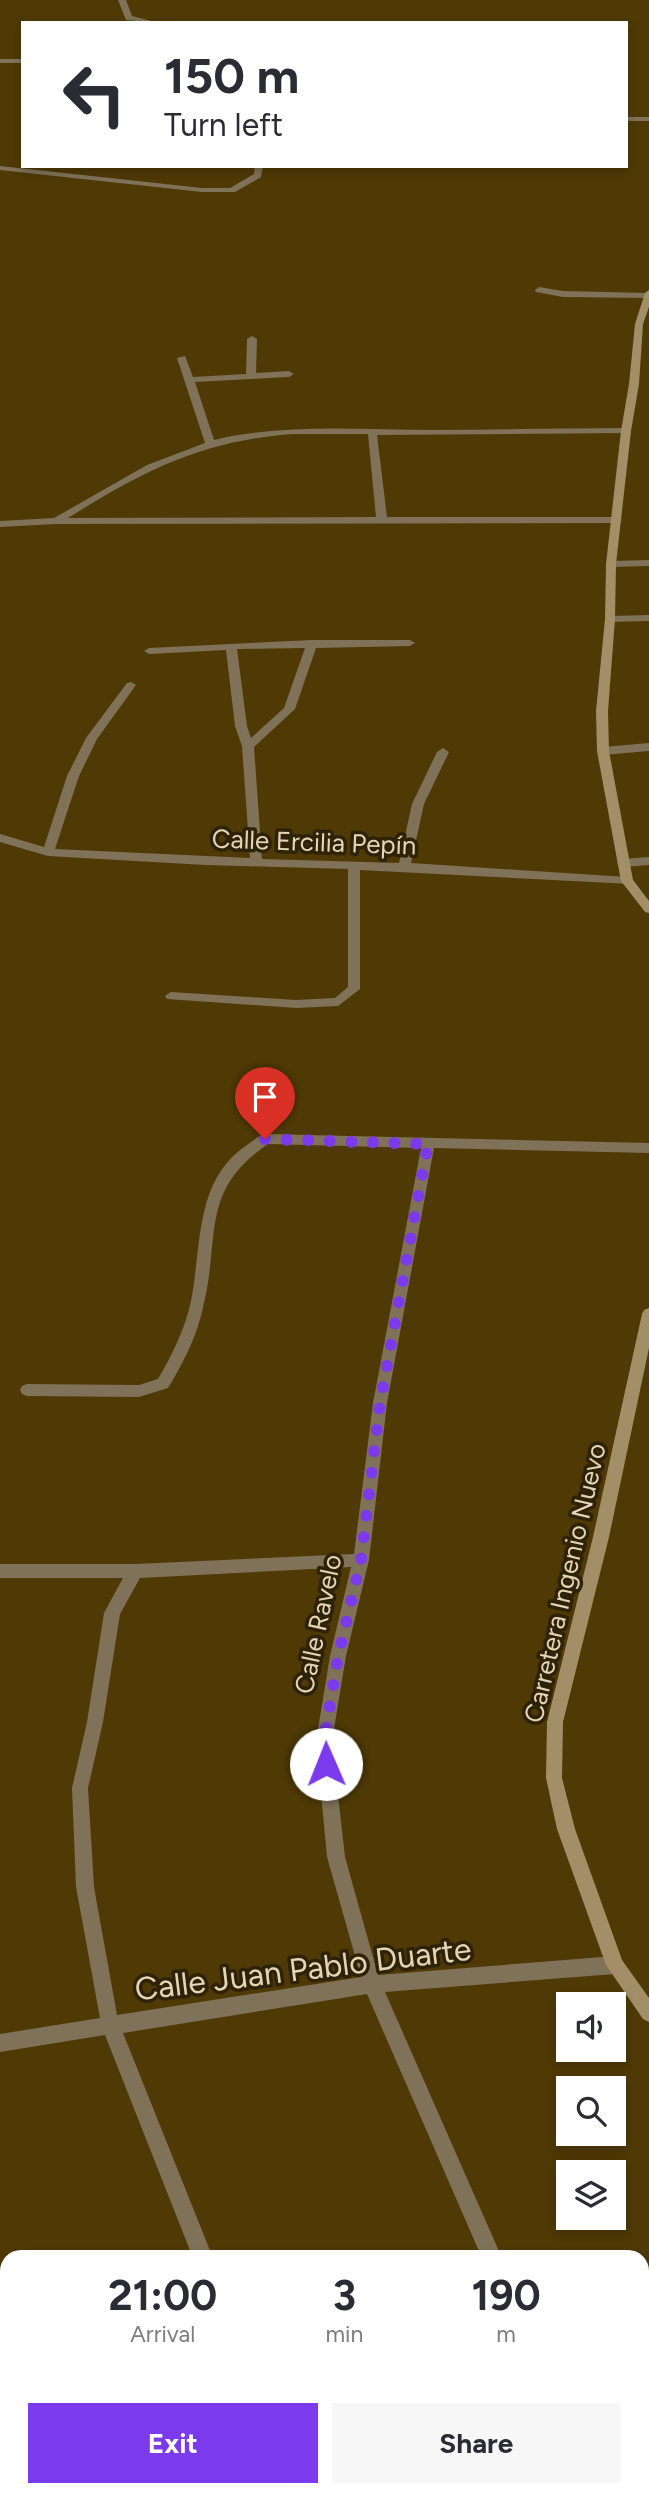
<!DOCTYPE html>
<html lang="en">
<head>
<meta charset="utf-8">
<style>
	:root { --surface:#fff; --page:#f7f7f7; --text:#2b2b33; --muted:#7c7c81; --accent:#7c3aed }
	body { margin:0; font-family:Figtree,sans-serif; background:var(--page); color:var(--text); height:100vh; display:flex; flex-direction:column; font-size:26px; white-space:nowrap }
	* { box-sizing:border-box; margin:0 }
	p { font-size:23px; color:var(--muted) }
	.icon { flex:none; width:38px; height:38px; fill:none; stroke:currentColor; stroke-width:2; stroke-linecap:round; stroke-linejoin:round }
	.map { position:relative; flex:1; overflow:hidden }
	.details { position:absolute; left:0px; top:2250px; width:649px; height:247px; display:flex; flex-direction:column; background:var(--surface); border-radius:21px 21px 0 0; box-shadow:0 4px 10px #0003 }
	.details>* { flex:none }
	.banner { position:absolute; left:21px; top:21px; width:607px; height:147px; border-radius:0px; box-shadow:0 4px 10px #0003; background:#fff; color:var(--text); overflow:hidden }
	.buttons { position:absolute; left:556px; top:1992px; display:grid; gap:14px }
	.buttons a { display:grid; place-items:center; width:70px; height:70px; border-radius:0px; background:var(--surface); box-shadow:0 4px 10px #0003; font-size:35px }
	.pin { position:absolute; display:grid; place-items:center; width:60px; height:60px; color:#fff; margin:-72px -30px; border-radius:50% 50% 50% 0; rotate:-45deg; box-shadow:0 0 7px #0007 }
	.pin .icon { rotate:45deg }
	.me { position:absolute; width:77px; margin:-38px; rotate:359deg; stroke-linejoin:round; filter:drop-shadow(0 0 5px #0008) }
	.turn { display:flex; align-items:center; gap:24px; height:147px; padding:0 28px; font-size:32px }
	.turn .icon { width:91px; height:91px; stroke-width:2.5 }
	.turn b { display:block; font-size:49px; line-height:60px }
	.eta { display:flex; justify-content:space-evenly; align-items:center; height:119px; text-align:center }
	.eta b { font-size:42px; font-weight:700; line-height:49px }
	.cta { display:flex; gap:14px; margin-top:auto; padding:14px 28px }
	.cta a { flex:1; height:80px; border-radius:0px; background:var(--accent); color:#fff; font-size:28px; font-weight:700; line-height:80px; text-align:center }
	.cta a+a { background:var(--page); color:var(--text) }
	.map>svg:first-child { display:block }
	.lines { fill:none; stroke-linecap:round; stroke-linejoin:round }
	.street { fill:#7f7259; fill-rule:evenodd }
	.secondary { fill:#a38f67; fill-rule:evenodd }
	.route { stroke:#7c3aed; stroke-width:12; stroke-dasharray:0 21.6 }
	.labels { text-anchor:middle; stroke-width:7; stroke-linejoin:round; paint-order:stroke }
	.street-label { font-size:26px; fill:#e5d5b7; stroke:#2e2208 }
	.near-street-label { font-size:32px; fill:#e5d5b7; stroke:#2e2208 }
</style>
</head>
<body>
<div class="map">
<svg width="649" height="2497" viewBox="0 0 649 2497">
	<rect width="100%" height="100%" fill="#4f3905"/>
	<g class="lines">
		<g class="street">
			<polygon points="118,0 126,0 132,16 159,23 126,20"/>
			<rect x="0" y="59" width="23" height="4"/>
			<rect x="626" y="117" width="23" height="4"/>
			<polygon points="0,166 202,188 230,188 254,174 255,166 263,166 261,177 235,192 202,192 0,170"/>
			<polygon points="539,287 563,291 647,293 649,298 563,297 536,292 535,290"/>
			<path d="M252,336L257,339L256,373L289,371L294,374L289,377L195,382L214,440C286,423 359,430 433,430C497,430 562,428 626,428L631,431L629,433L377,435L387,517H617L622,520L617,523L56,524L0,527V521L54,518L147,465L205,443L177,358L185,356L193,377L246,374L247,339ZM293,434H368L376,517L68,518C145,470 201,441 293,434Z"/>
			<polygon points="649,560 649,566 611,567 606,564 611,561"/>
			<polygon points="649,615 649,621 610,622 605,619 610,616"/>
			<path d="M312,640H410L415,643L410,646L316,648L295,709L254,747L262,859L399,863L412,804L437,752L443,748L449,752L424,804L411,863L627,877L631,878L633,881L631,884L360,870V989L338,1006L296,1008L167,999L165,996L171,992L296,1000L335,998L348,987V869L205,865L48,856L0,842V834L44,847L67,776L86,738L127,683L131,682L136,685L97,739L79,776L55,849L250,858L242,746L235,726L226,650L149,654L144,651L149,648ZM305,648L284,708L251,738L247,726L237,649Z"/>
			<polygon points="649,743 649,751 603,755 597,751 603,747"/>
			<polygon points="649,857 649,865 623,867 617,863 623,859"/>
			<path d="M265,1134L649,1143V1153L434,1148L387,1403L369,1560L346,1656L332,1741L345,1857L378,1975L615,1956L621,1959L624,1965L621,1971L615,1974L385,1992L502,2258H482L367,1994L123,2033L213,2258H193L105,2035L0,2052V2034L100,2018L76,1887L72,1788L87,1722L104,1613L123,1578H0V1564H135L354,1554L373,1403L421,1148L268,1144C200,1190 220,1235 204,1303C198,1334 184,1362 168,1388L139,1397L27,1396L22,1394L20,1390L22,1386L27,1384L139,1385L158,1379C172,1355 185,1329 191,1301C202,1246 194,1180 247,1145C253,1141 258,1136 265,1134ZM351,1567L330,1656L316,1741L327,1857L361,1977L117,2015L94,1887L88,1788L103,1722L120,1614L140,1578Z"/>
			<polygon points="0,2477 7,2480 7,2490 11,2490 13,2497 0,2497"/>
			<polygon points="271,2490 291,2490 293,2497 273,2497"/>
			<polygon points="585,2490 606,2490 608,2497 588,2497"/>
		</g>
		<g class="secondary">
			<polygon points="649,290 649,307 643,324 639,384 631,431 616,564 615,619 608,711 609,751 633,880 649,901 649,913 645,912 621,881 597,751 596,711 605,619 606,564 621,431 629,384 635,324 645,293"/>
			<polygon points="649,1308 649,1348 609,1537 563,1722 562,1778 575,1829 622,1960 649,1998 649,2022 643,2019 606,1965 557,1829 546,1778 547,1722 593,1537 642,1314 644,1310"/>
		</g>
	</g>
	<g class="lines">
		<polyline class="route" points="265,1139 428,1144 380,1403 361,1560 338,1657 324,1741 326,1764"/>
	</g>
	<g class="labels">
		<g class="street-label">
			<text transform="translate(314 842) rotate(2)" y="9">Calle Ercilia Pepín</text>
			<text transform="translate(565 1583) rotate(-77)" y="9">Carretera Ingenio Nuevo</text>
			<text transform="translate(318 1624) rotate(-78)" y="9">Calle Ravelo</text>
		</g>
		<g class="near-street-label">
			<text transform="translate(303 1969) rotate(-7)" y="11">Calle Juan Pablo Duarte</text>
		</g>
	</g>
</svg>
<div class="buttons">
<a><svg class="icon" aria-label="sound" viewBox="0 0 24 24"><path d="M4 9h4l5-4v14l-5-4H4zM17 9q2 3 0 6"/></svg></a>
<a><svg class="icon" aria-label="search" viewBox="0 0 24 24"><circle cx="10" cy="10" r="6"/><path d="M15 15l6 6"/></svg></a>
<a><svg class="icon" aria-label="layers" viewBox="0 0 24 24"><path d="M12 4l9 5-9 5-9-5zM3 14l9 5 9-5"/></svg></a>
</div>
<div class="pin" style="left:265px;top:1139px;background:#d93025"><svg class="icon" aria-label="arrive" viewBox="0 0 24 24"><path d="M6 21V4h12l-3 4 3 4H6"/></svg></div>
<svg class="me" style="left:326px;top:1764px" viewBox="-20 -20 40 40"><circle r="19" fill="#fff"/><path d="M0-13L10 11 0 6-10 11z" fill="#7c3aed"/></svg>
<div class="banner">
<div class="turn"><svg class="icon" aria-label="left" viewBox="0 0 24 24"><path d="M17 20v-9H6M10 6l-5 5 5 5"/></svg><div><b>150 m</b>Turn left</div></div>
</div>
<section class="details">
<div class="eta">
<div><b>21:00</b><p>Arrival</p></div>
<div><b>3</b><p>min</p></div>
<div><b>190</b><p>m</p></div>
</div>
<div class="cta"><a>Exit</a><a>Share</a></div>
</section>
</div>
</body>
</html>
